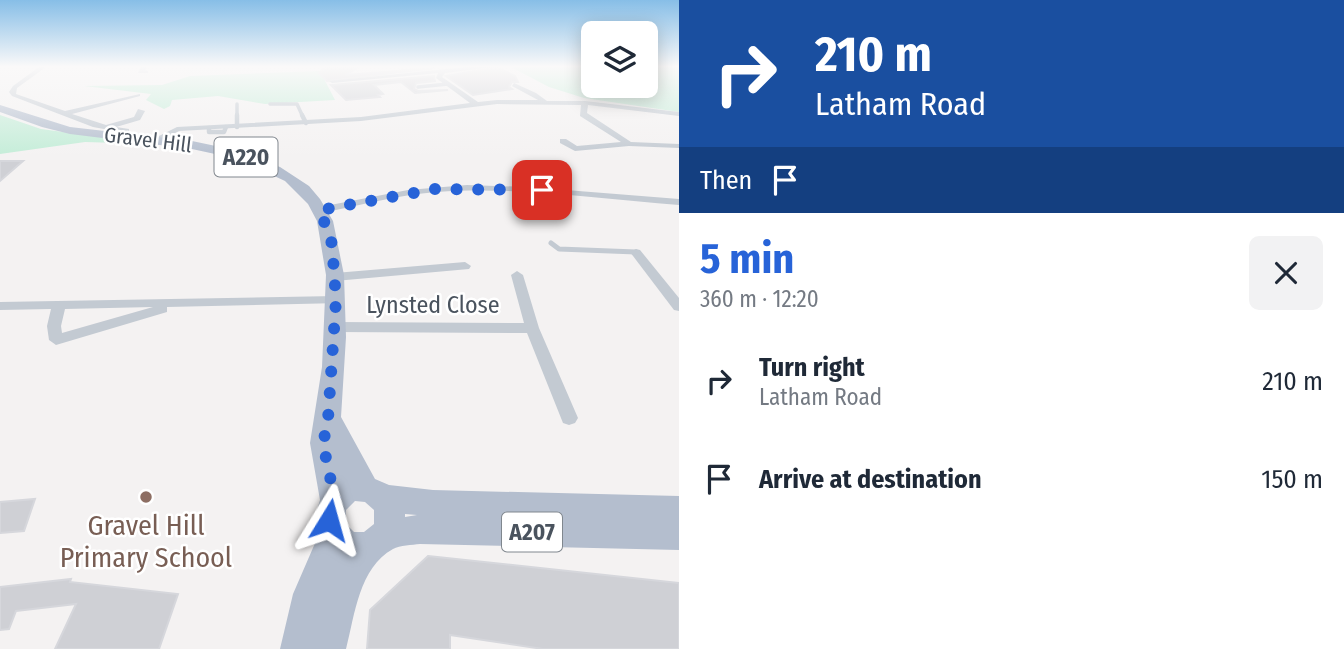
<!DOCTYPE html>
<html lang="en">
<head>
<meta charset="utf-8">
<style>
	:root { --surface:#fff; --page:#f2f2f3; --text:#1f2937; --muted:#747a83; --accent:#2763d8 }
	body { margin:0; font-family:"Fira Sans Condensed",sans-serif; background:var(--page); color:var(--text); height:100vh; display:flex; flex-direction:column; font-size:26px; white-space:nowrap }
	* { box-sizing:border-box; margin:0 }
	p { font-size:23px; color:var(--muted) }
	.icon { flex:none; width:38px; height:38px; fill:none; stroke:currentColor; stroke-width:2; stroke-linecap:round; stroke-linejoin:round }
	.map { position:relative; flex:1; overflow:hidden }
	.panel { display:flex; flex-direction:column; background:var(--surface); width:665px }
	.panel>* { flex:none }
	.hud { background:#1a4fa0; color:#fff; overflow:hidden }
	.buttons { position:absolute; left:581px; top:21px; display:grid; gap:14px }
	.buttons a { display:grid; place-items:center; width:77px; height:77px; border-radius:10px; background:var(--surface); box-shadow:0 4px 18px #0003; font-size:35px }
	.pin { position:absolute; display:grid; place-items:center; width:60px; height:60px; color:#fff; margin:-30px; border-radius:14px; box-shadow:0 4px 10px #0006 }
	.me { position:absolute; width:77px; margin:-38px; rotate:8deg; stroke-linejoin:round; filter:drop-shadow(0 0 5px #0008) }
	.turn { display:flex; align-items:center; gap:24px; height:147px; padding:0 21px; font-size:32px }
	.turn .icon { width:91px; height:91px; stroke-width:2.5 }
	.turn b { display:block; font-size:49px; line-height:60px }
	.then { display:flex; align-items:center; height:66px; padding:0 21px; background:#0003; gap:14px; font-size:26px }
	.round { display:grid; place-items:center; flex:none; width:74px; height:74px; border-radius:10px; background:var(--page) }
	.overview { display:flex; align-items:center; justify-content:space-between; height:119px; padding:0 21px }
	h1 { font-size:42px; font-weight:700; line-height:52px; color:var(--accent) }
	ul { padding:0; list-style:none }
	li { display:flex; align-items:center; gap:21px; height:98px; padding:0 21px }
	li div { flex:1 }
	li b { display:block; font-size:26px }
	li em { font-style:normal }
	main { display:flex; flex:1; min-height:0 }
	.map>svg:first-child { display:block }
	.green { fill:#c4edd8 }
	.building { fill:#cfd0d5; stroke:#d6d7dc; stroke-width:2 }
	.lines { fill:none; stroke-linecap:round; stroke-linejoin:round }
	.service-far2 { stroke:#c3cad2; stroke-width:3.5 }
	.service-far1 { stroke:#c3cad2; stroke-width:4.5 }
	.service { stroke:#c3cad2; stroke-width:5 }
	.minor { fill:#c3cad2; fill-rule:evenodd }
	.primary { fill:#b4bece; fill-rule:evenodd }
	.route { stroke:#2763d8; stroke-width:12; stroke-dasharray:0 21.6 }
	.education-dot { fill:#8d6e63; stroke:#fff; stroke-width:2.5 }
	.labels { text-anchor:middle; stroke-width:5; stroke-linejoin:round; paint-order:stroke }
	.far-street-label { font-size:21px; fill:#4a535e; stroke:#fff }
	.shield { fill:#fff; stroke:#80878e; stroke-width:2 }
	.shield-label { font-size:23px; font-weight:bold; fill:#4a535e }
	.street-label { font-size:24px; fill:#4a535e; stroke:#fff }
	.near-education-label { font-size:28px; fill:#785e54; stroke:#fff }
</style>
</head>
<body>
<main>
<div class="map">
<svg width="679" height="649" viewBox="0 0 679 649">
	<rect width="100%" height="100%" fill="#f4f2f2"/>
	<g class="green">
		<polygon points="593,67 593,86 646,86 646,67 679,67 679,112 584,98 549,87 511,67"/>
		<polygon points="320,71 335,100 265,104 218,96 172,100 170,106 164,109 146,100 151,94 84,86 162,85 190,76"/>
		<polygon points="0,115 41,129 153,144 85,142 0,154"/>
	</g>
	<g class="building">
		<polygon points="326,67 359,67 345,75 434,68 327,81 319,73"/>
		<polygon points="497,67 515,76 518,82 512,82 509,87 512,89 473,95 446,76"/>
		<polygon points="434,76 435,81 416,83 414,89 418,91 448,90 415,93 401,82 374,85 383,94 378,95 380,97 346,100 331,85"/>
		<polygon points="0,161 23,161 0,181"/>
		<polygon points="35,499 24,531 0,533 0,502"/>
		<polygon points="428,556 679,583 679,649 543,649 450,635 450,649 367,649 370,610"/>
		<polygon points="71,579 70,582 178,594 159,649 55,649 76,604 16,611 9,629 0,630 0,587"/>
	</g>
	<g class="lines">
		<g class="service-far2">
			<polyline points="418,87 448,84"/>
			<polyline points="237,104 237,117"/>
			<polyline points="270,104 297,104 303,117"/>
		</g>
		<g class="service-far1">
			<polyline points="237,115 237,127"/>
			<polyline points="302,115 306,123"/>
			<polyline points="209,128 209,132 224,132 226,127"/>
		</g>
		<polyline class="service" points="551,243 559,249 636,252"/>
		<g class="minor">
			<polygon points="39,67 46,67 17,88 16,94 65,111 140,94 140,96 72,114 106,125 134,117 138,109 145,111 140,120 116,127 129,129 129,133 126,133 93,127 12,96 9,92 13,86"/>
			<polygon points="141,67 147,67 145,70 148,71 148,73 138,73"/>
			<polygon points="466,67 493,67 445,73 442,77 478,102 497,100 538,100 512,86 514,83 536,93 547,101 585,101 679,112 679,116 588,105 587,113 631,142 679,144 679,148 629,146 575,151 560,143 560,139 566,139 577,146 621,142 580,116 581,105 497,104 361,121 179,131 158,142 151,140 177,127 361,117 470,103 436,78 438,73 332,83 329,81"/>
			<path d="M467,185L528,187L679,199V205C599,199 517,186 437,192C397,195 359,206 320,213L315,210L320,207L408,190Z"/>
			<polygon points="636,249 640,250 679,298 679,311 674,310 630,252"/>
			<polygon points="465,262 471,266 469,269 335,281 329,277 335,273"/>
			<polygon points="517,271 523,275 539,328 578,418 575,423 569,425 563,423 527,333 335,332 328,327 335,322 524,323 511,275"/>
			<path d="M336,296L343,300L341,303L167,307V312L56,345L49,340L47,326L51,309L0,310V302ZM153,307L62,333L61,326L65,309Z"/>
		</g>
		<path class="primary" d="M0,105L70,127L192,141L230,149L280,167L309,186L320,199L333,221L344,275L346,337L341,417L375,479L389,485L433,490L679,496V550L420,544C412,545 400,545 393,549C359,568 355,614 346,649H280L293,594L319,534L315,518L320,500L310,443L322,367L326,275L317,221L308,204L285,181L238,159L192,149L70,134L42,127L0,112ZM355,501L365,502L374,510V524L364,532H354L346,524V510ZM405,514L417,515L405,517Z"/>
	</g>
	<linearGradient id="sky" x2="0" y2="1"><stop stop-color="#87bee7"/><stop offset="0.42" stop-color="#faf9f9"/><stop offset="1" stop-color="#faf9f9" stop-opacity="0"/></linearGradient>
	<rect width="679" height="158" fill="url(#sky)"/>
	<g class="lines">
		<polyline class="route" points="329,520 335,500 323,444 328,419 336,300 332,244 320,210 435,189 542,190"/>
	</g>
	<circle class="education-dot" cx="146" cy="497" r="7"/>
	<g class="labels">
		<g class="far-street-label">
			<text transform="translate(148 140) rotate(7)" y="7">Gravel Hill</text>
		</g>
		<g class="shield">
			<rect x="214.5" y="137.5" width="63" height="39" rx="5"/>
			<rect x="502" y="512.5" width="60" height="39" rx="5"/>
		</g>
		<g class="shield-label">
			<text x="246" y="165">A220</text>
			<text x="532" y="540">A207</text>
		</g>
		<g class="street-label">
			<text x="433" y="313">Lynsted Close</text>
		</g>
		<g class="near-education-label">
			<text x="146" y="535">Gravel Hill<tspan x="146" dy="32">Primary School</tspan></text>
		</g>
	</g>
</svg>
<div class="buttons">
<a><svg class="icon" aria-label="layers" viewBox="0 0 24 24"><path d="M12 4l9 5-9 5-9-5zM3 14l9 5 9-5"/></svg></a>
</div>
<div class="pin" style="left:542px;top:190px;background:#d93025"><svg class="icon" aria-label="arrive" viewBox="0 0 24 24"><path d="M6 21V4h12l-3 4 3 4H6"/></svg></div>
<svg class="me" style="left:329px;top:520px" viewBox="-20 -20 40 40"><path d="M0-17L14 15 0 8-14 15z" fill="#2763d8" stroke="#fff" stroke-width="4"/></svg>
</div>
<section class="panel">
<div class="hud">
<div class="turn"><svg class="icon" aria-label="right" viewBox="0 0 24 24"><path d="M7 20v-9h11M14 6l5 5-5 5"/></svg><div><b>210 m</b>Latham Road</div></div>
<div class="then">Then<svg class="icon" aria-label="arrive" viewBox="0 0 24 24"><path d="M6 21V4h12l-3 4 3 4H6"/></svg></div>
</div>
<div class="overview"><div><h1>5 min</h1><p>360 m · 12:20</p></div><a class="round"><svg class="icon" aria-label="close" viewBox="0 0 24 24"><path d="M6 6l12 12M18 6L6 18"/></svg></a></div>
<ul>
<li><svg class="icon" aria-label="right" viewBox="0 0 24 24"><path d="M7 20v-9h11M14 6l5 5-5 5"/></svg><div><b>Turn right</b><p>Latham Road</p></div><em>210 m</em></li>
<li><svg class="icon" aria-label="arrive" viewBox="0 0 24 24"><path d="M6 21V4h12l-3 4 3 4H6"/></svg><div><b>Arrive at destination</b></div><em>150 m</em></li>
</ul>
</section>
</main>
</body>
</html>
